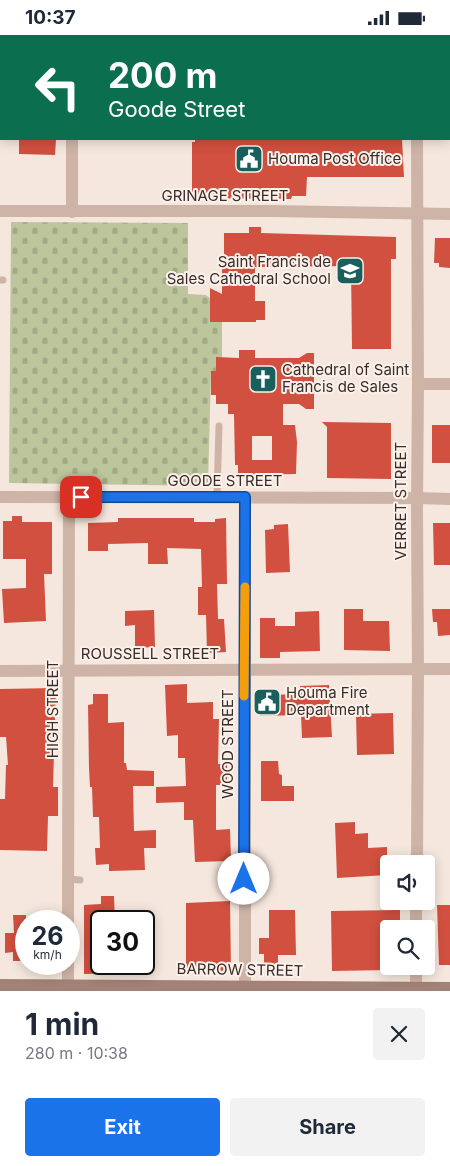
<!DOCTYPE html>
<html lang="en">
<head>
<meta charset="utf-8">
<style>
	:root { --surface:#fff; --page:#f2f2f3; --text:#1f2937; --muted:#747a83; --accent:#1a73e8 }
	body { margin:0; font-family:Inter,sans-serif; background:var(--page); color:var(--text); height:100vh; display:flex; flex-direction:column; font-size:19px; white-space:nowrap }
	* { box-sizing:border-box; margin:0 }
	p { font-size:16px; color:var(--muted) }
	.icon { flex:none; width:28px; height:28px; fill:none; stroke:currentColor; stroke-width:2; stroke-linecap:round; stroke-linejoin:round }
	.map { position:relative; height:956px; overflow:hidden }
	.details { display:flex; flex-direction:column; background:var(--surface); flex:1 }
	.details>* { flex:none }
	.hud { position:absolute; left:0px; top:0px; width:450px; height:105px; box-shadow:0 2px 12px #0003; background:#0b6e4f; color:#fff; overflow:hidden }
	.fabs { position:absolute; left:380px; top:820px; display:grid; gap:10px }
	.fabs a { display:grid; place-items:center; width:55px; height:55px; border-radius:5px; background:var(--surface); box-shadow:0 2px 12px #0003; font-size:25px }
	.speed { position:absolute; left:15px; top:875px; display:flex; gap:10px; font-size:25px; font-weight:700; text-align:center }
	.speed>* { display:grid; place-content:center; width:65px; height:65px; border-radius:50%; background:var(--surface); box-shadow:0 2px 12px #0003; line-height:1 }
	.speed small { font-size:12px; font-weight:400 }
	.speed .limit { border:2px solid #111; border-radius:8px; background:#fff; color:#111 }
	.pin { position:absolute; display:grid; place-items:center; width:42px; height:42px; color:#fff; margin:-21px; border-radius:10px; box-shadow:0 2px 8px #0006 }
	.me { position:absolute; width:55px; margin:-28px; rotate:0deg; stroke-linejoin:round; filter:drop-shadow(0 0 4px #0008) }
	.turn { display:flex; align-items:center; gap:18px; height:105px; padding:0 25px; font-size:22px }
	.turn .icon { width:65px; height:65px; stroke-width:2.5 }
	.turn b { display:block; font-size:35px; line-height:42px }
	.round { display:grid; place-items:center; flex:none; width:52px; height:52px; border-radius:5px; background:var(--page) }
	.head { display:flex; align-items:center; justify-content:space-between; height:85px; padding:0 25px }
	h1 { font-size:30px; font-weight:700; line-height:38px }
	.cta { display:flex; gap:10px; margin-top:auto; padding:10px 25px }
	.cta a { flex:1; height:58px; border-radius:5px; background:var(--accent); color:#fff; font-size:20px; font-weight:700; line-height:58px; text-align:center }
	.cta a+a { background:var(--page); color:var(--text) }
	.status { display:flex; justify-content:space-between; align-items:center; height:35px; padding:0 25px; background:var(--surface); direction:ltr }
	.status svg { height:14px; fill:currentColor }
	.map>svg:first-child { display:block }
	.cemetery { fill:url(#cemetery-stones) }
	.building { fill:#d1503f; fill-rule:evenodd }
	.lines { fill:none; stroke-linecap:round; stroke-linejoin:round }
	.service { stroke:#ceb4a7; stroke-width:7 }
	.minor { stroke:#ceb4a7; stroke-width:12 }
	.tertiary { stroke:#ceb4a7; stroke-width:12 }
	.secondary { stroke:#a28278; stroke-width:12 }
	.route-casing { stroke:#114b97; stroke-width:12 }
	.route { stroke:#1a73e8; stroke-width:9 }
	.slow { stroke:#f59e0b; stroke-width:9 }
	.labels { text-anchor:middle; stroke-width:4; stroke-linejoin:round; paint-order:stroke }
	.poi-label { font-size:15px; fill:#3a2c28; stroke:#fbf1ea; text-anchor:start }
	.street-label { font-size:15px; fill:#3a2c28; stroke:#fbf1ea }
</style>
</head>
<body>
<div class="status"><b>10:37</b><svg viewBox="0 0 49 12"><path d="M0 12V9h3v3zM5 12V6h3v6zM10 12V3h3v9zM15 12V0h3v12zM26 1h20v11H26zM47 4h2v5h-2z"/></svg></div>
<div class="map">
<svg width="450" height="956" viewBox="0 0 450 956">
	<defs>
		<pattern id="cemetery-stones" width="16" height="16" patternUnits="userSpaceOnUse" patternTransform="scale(1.25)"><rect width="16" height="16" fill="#bcc59b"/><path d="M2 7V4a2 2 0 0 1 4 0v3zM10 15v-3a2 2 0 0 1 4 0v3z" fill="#a2a986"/></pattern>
	</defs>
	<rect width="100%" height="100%" fill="#f5e7dd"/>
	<polygon class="cemetery" points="11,187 188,188 188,259 206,260 210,263 210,287 222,287 222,323 216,336 211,336 208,451 9,448"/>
	<g class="building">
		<polygon points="19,104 56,104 55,120 19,119"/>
		<polygon points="195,104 402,104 404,142 307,142 306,161 292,161 291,164 192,163 192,107 195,107"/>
		<polygon points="249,192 261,192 261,198 396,202 396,224 391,224 391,314 352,314 351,231 255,232 255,266 265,266 265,285 256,285 256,287 210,287 210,253 222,259 222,234 224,234 224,198 249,198"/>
		<polygon points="435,203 450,203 450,233 439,232 439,228 434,228"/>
		<path d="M239,315H255V323H299L307,318H314V374H306L299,369H283V390H295L297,407L296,439L238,440V430H235L234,379H228V369H216V360H211V336H216V322L239,323ZM252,401H272V425H252Z"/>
		<polygon points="322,387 391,388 391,444 327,443 327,392"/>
		<rect x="432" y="390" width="18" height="38"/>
		<polygon points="12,481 22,481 22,487 52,487 52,539 44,539 46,586 4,588 2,554 26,553 26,524 3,524 3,486 12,486"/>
		<polygon points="118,483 194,483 194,487 215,487 215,484 226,483 227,549 217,549 218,584 224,584 226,617 207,618 206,580 198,580 198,552 202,552 201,514 167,513 168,529 148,529 148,508 108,509 108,516 88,516 88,488 118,487"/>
		<polygon points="433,488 450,488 450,530 434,530"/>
		<polygon points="288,489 290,537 266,538 265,495 274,494 274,490"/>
		<polygon points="344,574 363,574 363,586 389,586 390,616 344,615"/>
		<polygon points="432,574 450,574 450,600 438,601 437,587 433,587"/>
		<polygon points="154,575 155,612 135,613 135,590 125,591 125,576"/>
		<polygon points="319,576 320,616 280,617 280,623 260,623 260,583 275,583 275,591 295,591 295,577"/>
		<polygon points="187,649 187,668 213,667 213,684 219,684 218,729 227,729 227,750 216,750 216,795 230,794 231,826 195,827 193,785 184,785 184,767 156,768 156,752 186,751 185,723 178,723 178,700 167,701 165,650"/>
		<polygon points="329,650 332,702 302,703 301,680 260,681 259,656 270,655 270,660 300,659 300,651"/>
		<polygon points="56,653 53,752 58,752 58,781 48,781 47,816 0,815 0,764 5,764 6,730 8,730 6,702 0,702 0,654"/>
		<polygon points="93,659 108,659 108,688 124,687 124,728 126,728 127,735 154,736 154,751 133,751 134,796 156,795 156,813 144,813 145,835 109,836 109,829 96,830 95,813 100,813 99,782 93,782 92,752 90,752 89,733 88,670 93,669"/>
		<polygon points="393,678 394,719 357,720 356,679"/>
		<polygon points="261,726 278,726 279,739 282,740 282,751 294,751 294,766 261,766"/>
		<polygon points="355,787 355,799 368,798 368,813 387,812 387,840 337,843 335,788"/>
		<polygon points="101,861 114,861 115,886 101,886 101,929 126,929 126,938 84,939 84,870 101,869"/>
		<polygon points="230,866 231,936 186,935 186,868"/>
		<polygon points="437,870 450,870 450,930 439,930"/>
		<polygon points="269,875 295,875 296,920 278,920 278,930 264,931 264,919 259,919 259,903 269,903"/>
		<polygon points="400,875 400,887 394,887 394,894 389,894 389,935 332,936 331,876"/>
		<polygon points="13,880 26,880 26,926 13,926 13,917 5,918 5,898 14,898"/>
	</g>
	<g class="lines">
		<g class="service">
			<polyline points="0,245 3,245"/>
			<polyline points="217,462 219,391"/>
			<polyline points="68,844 80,845"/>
		</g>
		<g class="minor">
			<polyline points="72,1 72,0"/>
			<polyline points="244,1 244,0"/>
			<polyline points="417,1 417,0"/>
			<polyline points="72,104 72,177"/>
			<polyline points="0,176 271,176 450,179"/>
			<polyline points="418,349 450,349"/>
			<polyline points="0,462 417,463 450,464"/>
			<polyline points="0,636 450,634"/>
			<polyline points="417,829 418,635 417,474 418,349 417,104"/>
			<polyline points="68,886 69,462"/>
			<polyline points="416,894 416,866"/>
			<polyline points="68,956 68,929"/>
			<polyline points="245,956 245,462"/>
			<polyline points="416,956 416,931"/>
		</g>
		<g class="tertiary">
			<polyline points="0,14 1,14"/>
			<polyline points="449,16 450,16"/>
		</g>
		<polyline class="secondary" points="0,950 450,953"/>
	</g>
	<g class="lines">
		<defs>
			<polyline id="route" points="81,462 245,462 244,844"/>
		</defs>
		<use href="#route" class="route-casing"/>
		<use href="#route" class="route"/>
		<polyline class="slow" points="244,661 245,552"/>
	</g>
	<defs>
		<symbol id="civic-square" viewBox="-11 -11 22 22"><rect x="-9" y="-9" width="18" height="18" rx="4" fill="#19605c" stroke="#fbf1ea"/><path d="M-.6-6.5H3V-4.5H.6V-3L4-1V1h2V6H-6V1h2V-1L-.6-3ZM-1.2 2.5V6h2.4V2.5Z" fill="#fff"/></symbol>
		<symbol id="school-square" viewBox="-11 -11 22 22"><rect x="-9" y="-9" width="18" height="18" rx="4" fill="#19605c" stroke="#fbf1ea"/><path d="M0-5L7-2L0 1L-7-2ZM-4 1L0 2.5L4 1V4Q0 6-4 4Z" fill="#fff"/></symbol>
		<symbol id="church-square" viewBox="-11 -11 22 22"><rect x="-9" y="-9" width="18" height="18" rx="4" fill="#19605c" stroke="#fbf1ea"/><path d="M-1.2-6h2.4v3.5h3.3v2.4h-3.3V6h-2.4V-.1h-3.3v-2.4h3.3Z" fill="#fff"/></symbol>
	</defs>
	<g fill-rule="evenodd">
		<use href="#civic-square" x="233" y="108" width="32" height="32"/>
		<use href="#school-square" x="334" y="220" width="32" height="32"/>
		<use href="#church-square" x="247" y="328" width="32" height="32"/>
		<use href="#civic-square" x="251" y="651" width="32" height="32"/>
	</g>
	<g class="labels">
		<g class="poi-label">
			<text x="268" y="129">Houma Post Office</text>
			<text x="331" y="232" text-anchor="end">Saint Francis de<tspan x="331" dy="17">Sales Cathedral School</tspan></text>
			<text x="282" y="340">Cathedral of Saint<tspan x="282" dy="17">Francis de Sales</tspan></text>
			<text x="286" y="663">Houma Fire<tspan x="286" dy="17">Department</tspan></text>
		</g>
		<g class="street-label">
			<text x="225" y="166">GRINAGE STREET</text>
			<text x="225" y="451">GOODE STREET</text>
			<text transform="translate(401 466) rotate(-90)" y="5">VERRET STREET</text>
			<text x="150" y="624">ROUSSELL STREET</text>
			<text transform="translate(53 674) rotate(-90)" y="5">HIGH STREET</text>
			<text transform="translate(228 709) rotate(-90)" y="5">WOOD STREET</text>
			<text transform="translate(240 935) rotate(1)" y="5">BARROW STREET</text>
		</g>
	</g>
</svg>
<div class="fabs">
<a><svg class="icon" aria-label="sound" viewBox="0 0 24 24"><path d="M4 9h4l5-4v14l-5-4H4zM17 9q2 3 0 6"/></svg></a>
<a><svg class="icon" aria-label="search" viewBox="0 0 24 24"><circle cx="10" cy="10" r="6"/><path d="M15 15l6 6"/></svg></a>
</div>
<div class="speed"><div>26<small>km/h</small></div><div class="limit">30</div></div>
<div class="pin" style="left:81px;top:462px;background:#d93025"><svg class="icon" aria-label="arrive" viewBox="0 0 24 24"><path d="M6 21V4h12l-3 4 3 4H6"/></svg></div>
<svg class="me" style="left:244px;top:844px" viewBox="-20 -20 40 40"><circle r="19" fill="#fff"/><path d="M0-13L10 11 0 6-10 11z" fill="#1a73e8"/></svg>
<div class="hud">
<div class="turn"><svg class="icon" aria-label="left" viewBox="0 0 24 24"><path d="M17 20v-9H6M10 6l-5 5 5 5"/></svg><div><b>200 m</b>Goode Street</div></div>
</div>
</div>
<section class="details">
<div class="head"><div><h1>1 min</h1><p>280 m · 10:38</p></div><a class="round"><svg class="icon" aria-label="close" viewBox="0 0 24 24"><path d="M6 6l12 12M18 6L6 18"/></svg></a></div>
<div class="cta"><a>Exit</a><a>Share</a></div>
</section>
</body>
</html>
